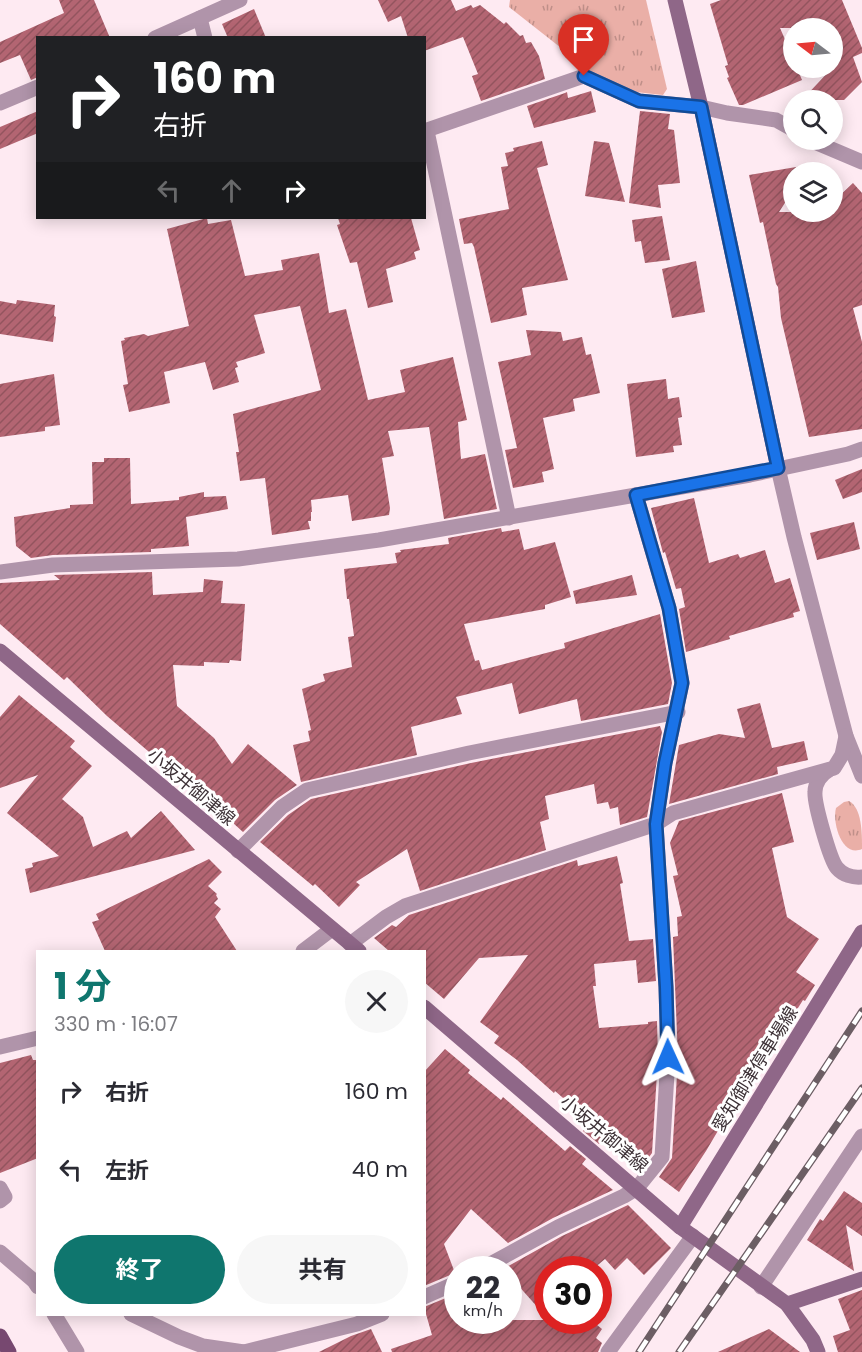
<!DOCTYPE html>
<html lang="ja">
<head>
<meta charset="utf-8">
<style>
	:root { --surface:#fff; --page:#f7f7f7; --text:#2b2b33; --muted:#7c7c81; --accent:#0f766e }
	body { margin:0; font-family:Poppins,"Noto Sans JP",sans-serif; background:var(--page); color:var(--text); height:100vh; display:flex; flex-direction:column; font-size:22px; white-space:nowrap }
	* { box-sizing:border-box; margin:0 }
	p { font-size:20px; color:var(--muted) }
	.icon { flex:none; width:33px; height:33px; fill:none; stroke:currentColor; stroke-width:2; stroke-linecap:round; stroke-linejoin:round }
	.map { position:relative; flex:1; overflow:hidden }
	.panel { position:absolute; left:36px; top:950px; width:390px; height:366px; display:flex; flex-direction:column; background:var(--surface); border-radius:0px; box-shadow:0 3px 15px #0003 }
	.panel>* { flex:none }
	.banner { position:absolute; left:36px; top:36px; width:390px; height:183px; border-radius:0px; box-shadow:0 3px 15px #0003; background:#202124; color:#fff; overflow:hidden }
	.needle { width:39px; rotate:286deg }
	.tools { position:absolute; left:783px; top:18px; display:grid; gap:12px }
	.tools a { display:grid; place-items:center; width:60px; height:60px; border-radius:50%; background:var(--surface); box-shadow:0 3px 15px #0003; font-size:30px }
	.speed { position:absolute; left:444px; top:1256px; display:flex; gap:12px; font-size:30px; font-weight:700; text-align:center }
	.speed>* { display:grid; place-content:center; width:78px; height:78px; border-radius:50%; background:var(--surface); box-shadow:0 3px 15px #0003; line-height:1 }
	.speed small { font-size:15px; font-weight:400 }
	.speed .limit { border:9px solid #d22; background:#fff; color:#111 }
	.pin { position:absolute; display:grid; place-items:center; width:51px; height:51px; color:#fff; margin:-62px -26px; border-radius:50% 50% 50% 0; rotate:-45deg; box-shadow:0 0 6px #0007 }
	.pin .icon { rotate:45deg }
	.me { position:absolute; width:66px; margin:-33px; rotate:359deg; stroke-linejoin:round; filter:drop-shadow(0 0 4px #0008) }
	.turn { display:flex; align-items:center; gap:21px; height:126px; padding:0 18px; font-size:27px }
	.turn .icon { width:78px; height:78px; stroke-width:2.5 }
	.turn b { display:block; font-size:42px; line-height:51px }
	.lanes { display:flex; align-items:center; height:57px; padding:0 18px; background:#0003; justify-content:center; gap:30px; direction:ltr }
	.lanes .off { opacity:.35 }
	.round { display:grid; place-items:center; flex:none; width:63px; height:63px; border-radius:32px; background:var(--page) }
	.summary { display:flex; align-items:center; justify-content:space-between; height:102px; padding:0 18px }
	h1 { font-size:36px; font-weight:700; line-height:45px; color:var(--accent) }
	.primary-button { display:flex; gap:12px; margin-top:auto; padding:12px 18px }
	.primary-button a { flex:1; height:69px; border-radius:36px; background:var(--accent); color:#fff; font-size:24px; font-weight:700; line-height:69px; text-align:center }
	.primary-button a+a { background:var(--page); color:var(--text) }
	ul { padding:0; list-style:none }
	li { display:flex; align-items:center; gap:18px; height:78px; padding:0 18px }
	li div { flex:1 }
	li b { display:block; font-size:22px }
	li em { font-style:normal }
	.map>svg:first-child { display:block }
	.grass { fill:url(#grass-tufts) }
	.building { fill:url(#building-hatch) }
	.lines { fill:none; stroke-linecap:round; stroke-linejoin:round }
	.street { stroke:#b094aa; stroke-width:15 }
	.secondary { stroke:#8f6788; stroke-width:15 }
	.primary { stroke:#774870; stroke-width:15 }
	.rail-casing { stroke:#6c5e64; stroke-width:7 }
	.rail { stroke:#fff; stroke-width:4.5; stroke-dasharray:14; stroke-linecap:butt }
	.route-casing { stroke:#114b97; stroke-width:15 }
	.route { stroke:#1a73e8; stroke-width:10 }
	.labels { text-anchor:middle; stroke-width:6; stroke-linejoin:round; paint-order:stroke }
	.street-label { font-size:18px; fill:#3d3136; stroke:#fff }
</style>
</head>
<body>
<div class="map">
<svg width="862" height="1352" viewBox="0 0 862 1352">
	<defs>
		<pattern id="grass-tufts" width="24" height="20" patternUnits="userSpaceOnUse" patternTransform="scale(1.5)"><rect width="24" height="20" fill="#eaafa7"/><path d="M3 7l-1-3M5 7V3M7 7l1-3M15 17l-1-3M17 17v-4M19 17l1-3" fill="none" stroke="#bf8f89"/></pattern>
		<pattern id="building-hatch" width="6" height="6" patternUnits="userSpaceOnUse" patternTransform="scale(1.5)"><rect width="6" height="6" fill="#b36572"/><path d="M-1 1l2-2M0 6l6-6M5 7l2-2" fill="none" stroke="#93545e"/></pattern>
	</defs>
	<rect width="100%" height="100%" fill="#feeaf2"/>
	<g class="grass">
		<polygon points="510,0 646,0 667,89 663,95 636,92 593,73 509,7"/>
		<path d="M849,801C862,808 862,833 862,849C842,858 832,823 836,808L844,802Z"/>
	</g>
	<g class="building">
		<polygon points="59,0 94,0 110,38 38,38 38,77 31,80 20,55 0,63 0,42 64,13"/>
		<polygon points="378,0 451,0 456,11 471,5 473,8 480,5 504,24 506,22 520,36 523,35 526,43 531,42 539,56 545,79 481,101 472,76 478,74 463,37 424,51 424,38 408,38 401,16 388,22"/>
		<polygon points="721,0 842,0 862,48 862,53 853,57 862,82 844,100 802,100 834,66 832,28 780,28 794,60 794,68 797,68 802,80 743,105 739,105 727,78 729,77 725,66 728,65 710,4"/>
		<polygon points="254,9 266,38 228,38 222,24"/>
		<polygon points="591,91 596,112 534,128 527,106 565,93 567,92 568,98"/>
		<polygon points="38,111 38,133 0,149 0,127"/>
		<polygon points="640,111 670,114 668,129 674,130 680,183 658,185 661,208 629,203"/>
		<polygon points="542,141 548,165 537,168 568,280 522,288 527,315 491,323 474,247 472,243 464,244 459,219 509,209 501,167 508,166 505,153 514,151 513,148"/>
		<polygon points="594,141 609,143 625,202 585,196"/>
		<polygon points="808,165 804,172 794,172 794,189 779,212 832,212 832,203 853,183 862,193 862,305 853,308 862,342 862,429 809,437 781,318 778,287 776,284 763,222 760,223 749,175"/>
		<polygon points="662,216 670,260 645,263 641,241 635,242 632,220"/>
		<polygon points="207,218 208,224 231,220 245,276 283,270 281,260 319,253 329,313 346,309 368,400 405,392 400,370 453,357 467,420 458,422 461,459 485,454 497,509 444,519 429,427 388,431 394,456 382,458 390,508 389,515 352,521 348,495 311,500 312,512 311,512 311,521 308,521 310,529 272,535 265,478 240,481 236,452 239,452 233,414 321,390 300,306 254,315 265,353 236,362 238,367 235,368 239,382 213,390 205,362 164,372 170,403 129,412 123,385 128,384 121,341 125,340 124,338 144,334 148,336 189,326 167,229"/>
		<polygon points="338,218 411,218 420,250 414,252 416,259 386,269 393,302 368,308 357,262 350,263 337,225 340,224"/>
		<polygon points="696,261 705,312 672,318 662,269"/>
		<polygon points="17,300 55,305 54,316 56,317 53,342 0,334 0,301 16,304"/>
		<polygon points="526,330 561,332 563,341 582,337 586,355 591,354 600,393 573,399 575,411 543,418 554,469 542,472 544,482 513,488 505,450 517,448 498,362 531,355"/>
		<polygon points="54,374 60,425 45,427 45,431 0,437 0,384"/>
		<polygon points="666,379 668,399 679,397 682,417 678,418 682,445 673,446 674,452 636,457 627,384"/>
		<polygon points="104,458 130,458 131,504 179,500 179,497 204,492 204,497 226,496 228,509 186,517 189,546 151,549 151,552 53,555 31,558 16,546 14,517 70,508 70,505 93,504 92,462 104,462"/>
		<polygon points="862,469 862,492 843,499 835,480"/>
		<polygon points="694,498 709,563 738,554 740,558 765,550 775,583 790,578 800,611 793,613 794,617 729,636 730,639 686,652 679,609 685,607 681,588 676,589 665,552 663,553 651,508"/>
		<polygon points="854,522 860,549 817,560 810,533"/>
		<polygon points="501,528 502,532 519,529 524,550 555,542 571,597 545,605 545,609 464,624 475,661 479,660 482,670 565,648 564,643 660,614 672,683 668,704 581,721 577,699 519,714 512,683 456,697 462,714 411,727 417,755 301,782 293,745 310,741 308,731 311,730 302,689 325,681 323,674 352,667 348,637 354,636 349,599 347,599 344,569 397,563 395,553 401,552 400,550 449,544 448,538"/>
		<polygon points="152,572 153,595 203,592 204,579 223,581 221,603 245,604 241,661 230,660 229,663 204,662 204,666 173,665 177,706 214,738 232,764 248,744 297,785 275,800 243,832 222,813 224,811 171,767 169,769 107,716 67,677 64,680 0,624 0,583 60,580 54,575"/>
		<polygon points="632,575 637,595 576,604 573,591"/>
		<polygon points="19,695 75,741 70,747 92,766 62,799 83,817 93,847 127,831 131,838 161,811 195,850 30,893 25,869 33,867 32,863 59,856 7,813 38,775 0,788 0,717"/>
		<polygon points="760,703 772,748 804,741 808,760 777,767 778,774 669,804 679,745 719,734 745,738 737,709"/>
		<polygon points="660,726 662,732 647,817 620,825 618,807 610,809 608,802 597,804 594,784 545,796 549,819 540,822 546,850 420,891 407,849 356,882 360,885 339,907 315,884 313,886 260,842 288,815 311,799 471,763"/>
		<polygon points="782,793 794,842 772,848 787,917 819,939 796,972 815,985 805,1001 803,1000 757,1073 752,1070 717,1128 719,1129 706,1151 679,1192 659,1177 672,1158 678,1058 673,937 678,936 677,917 682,916 673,876 678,875 670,843 679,821"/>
		<polygon points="617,856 623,883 620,884 629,941 653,939 656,981 638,983 636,960 594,964 596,986 593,986 599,1028 648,1024 648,1022 657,1021 658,1057 652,1153 643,1165 607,1135 599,1144 583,1131 591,1122 555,1091 554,1093 517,1060 494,1043 499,1036 480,1022 528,955 479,958 444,999 424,982 424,951 389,951 374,938 392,925 396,927 409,915 577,860 578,866"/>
		<polygon points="209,859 222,872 208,886 217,894 216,895 218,899 214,903 221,909 215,917 237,951 105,951 92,922 99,920 96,914"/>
		<polygon points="445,1049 470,1070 468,1073 501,1100 503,1097 565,1151 570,1146 586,1159 582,1164 613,1190 553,1218 508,1243 471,1209 444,1244 455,1273 424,1286 424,1072"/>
		<polygon points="31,1055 33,1060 38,1060 38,1158 0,1173 0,1063"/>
		<polygon points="844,1191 862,1203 862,1236 846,1225 854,1271 807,1240 820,1219 823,1221"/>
		<polygon points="628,1205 671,1248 644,1275 627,1258 615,1270 605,1259 593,1269 548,1269 548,1319 508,1274 508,1269 503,1269 562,1236"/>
		<polygon points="862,1290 862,1352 838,1352 833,1336 850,1330 838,1299"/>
		<polygon points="458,1293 458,1320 591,1320 602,1329 596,1338 602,1343 598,1352 392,1352 391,1349 432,1335 424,1307"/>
		<polygon points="371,1329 382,1352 319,1352 351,1336"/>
		<polygon points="769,1329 800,1352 718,1352"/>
	</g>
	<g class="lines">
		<g class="street">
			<polyline points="200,18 205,38"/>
			<polyline points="155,38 240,0"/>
			<polyline points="0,103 38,87"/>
			<polyline points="424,131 584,76 639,101 701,107 727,113 776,120 794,130"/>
			<polyline points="427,131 509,518"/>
			<polyline points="810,140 862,162"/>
			<polyline points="778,468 794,537 846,736 862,776"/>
			<polyline points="0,572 53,565 238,559 379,540 750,475 848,454 862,449"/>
			<path d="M829,770C821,774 815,783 815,792C814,803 830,860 837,868C843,875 853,878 862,877"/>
			<polyline points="238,851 282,807 307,790 469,753 678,712"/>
			<polyline points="350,944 386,917 405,906 656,824 673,813 834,768 842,755 846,736"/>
			<polyline points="303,951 332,929"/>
			<polyline points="0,1047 38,1038"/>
			<polyline points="0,1188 5,1197 0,1201"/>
			<polyline points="0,1252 34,1281 38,1287"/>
			<polyline points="481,1269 558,1227 624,1196 637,1188 662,1157 668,1057 666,987 656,824 665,763 682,683 669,608 636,495"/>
			<polyline points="761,1287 862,1136"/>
			<polyline points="424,1297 458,1282"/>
			<polyline points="54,1314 77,1352"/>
			<polyline points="131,1314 179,1337 203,1346 244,1352"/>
			<polyline points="244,1352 357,1324 382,1314"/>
			<polyline points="608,1352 693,1236"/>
		</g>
		<g class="secondary">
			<polyline points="675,0 701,107 778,468"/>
			<polyline points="0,651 359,951"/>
			<polyline points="424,1007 680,1227 787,1304 813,1340 818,1352"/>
			<polyline points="680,1227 862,932"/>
			<polyline points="787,1304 862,1279"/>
		</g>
		<polyline class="primary" points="0,1336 9,1352"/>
		<defs>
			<g id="rail">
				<polyline points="639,1352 862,1011"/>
				<polyline points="679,1352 862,1088"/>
			</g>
		</defs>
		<use href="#rail" class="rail-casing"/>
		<use href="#rail" class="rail"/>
	</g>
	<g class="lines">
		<defs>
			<polyline id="route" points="584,76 639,101 701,107 778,468 636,495 669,608 682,683 665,763 656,824 666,987 668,1057"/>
		</defs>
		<use href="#route" class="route-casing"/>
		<use href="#route" class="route"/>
	</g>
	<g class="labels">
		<g class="street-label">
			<text transform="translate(191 787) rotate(40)" y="6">小坂井御津線</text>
			<text transform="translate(755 1069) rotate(-58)" y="6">愛知御津停車場線</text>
			<text transform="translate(604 1134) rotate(40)" y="6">小坂井御津線</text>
		</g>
	</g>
</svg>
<div class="tools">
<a><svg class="needle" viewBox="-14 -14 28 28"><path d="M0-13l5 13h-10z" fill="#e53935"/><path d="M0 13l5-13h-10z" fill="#7c7c81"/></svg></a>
<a><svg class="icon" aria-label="search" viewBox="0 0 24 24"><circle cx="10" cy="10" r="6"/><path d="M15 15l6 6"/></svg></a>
<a><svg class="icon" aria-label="layers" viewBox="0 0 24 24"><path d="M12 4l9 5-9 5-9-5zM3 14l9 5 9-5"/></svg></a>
</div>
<div class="speed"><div>22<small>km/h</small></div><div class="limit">30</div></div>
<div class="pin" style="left:584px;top:76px;background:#d93025"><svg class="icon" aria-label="arrive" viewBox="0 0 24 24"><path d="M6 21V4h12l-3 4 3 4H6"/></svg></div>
<svg class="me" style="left:668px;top:1057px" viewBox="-20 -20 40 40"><path d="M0-17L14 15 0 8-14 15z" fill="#1a73e8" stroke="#fff" stroke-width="4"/></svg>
<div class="banner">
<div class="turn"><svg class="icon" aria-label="right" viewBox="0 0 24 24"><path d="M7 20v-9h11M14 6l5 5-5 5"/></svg><div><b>160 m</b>右折</div></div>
<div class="lanes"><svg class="icon off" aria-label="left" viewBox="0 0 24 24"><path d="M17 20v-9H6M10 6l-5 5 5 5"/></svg><svg class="icon off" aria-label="ahead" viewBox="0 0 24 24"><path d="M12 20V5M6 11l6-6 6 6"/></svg><svg class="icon" aria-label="right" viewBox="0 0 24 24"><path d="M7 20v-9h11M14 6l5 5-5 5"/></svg></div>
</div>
<section class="panel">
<div class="summary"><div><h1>1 分</h1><p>330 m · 16:07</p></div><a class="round"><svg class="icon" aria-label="close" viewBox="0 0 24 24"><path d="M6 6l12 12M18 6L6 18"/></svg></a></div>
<ul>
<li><svg class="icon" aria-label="right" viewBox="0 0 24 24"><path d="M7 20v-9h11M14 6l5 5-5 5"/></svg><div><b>右折</b></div><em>160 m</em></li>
<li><svg class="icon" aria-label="left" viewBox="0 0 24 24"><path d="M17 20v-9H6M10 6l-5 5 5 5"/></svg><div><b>左折</b></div><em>40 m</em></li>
</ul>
<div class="primary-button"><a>終了</a><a>共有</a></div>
</section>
</div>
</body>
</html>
